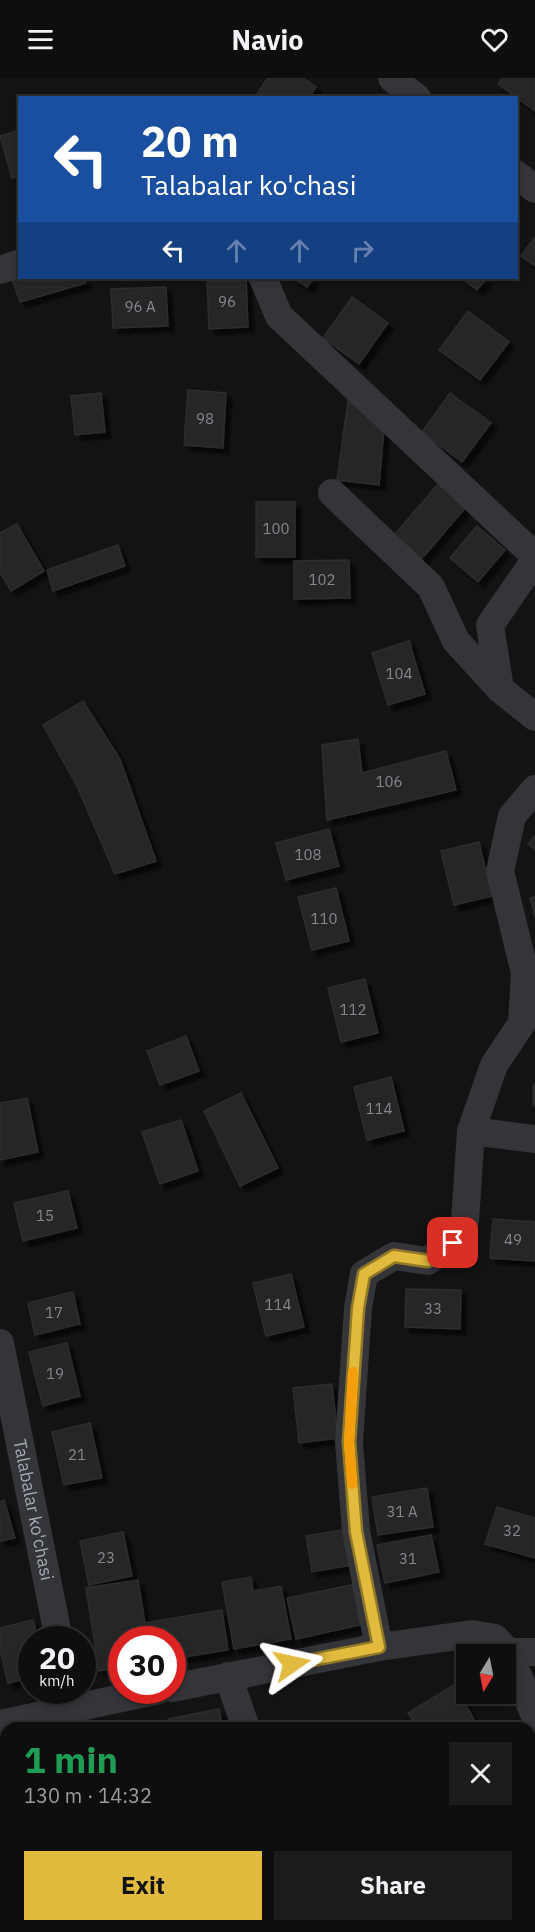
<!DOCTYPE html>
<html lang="en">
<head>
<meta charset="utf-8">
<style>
	:root { --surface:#0e0e0f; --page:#1c1c1d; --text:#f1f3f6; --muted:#9b9c9e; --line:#2e2e2f; --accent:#e1ba3e }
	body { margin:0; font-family:"IBM Plex Sans",sans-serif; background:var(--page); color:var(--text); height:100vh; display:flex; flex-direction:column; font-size:22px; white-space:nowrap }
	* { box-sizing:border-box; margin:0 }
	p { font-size:20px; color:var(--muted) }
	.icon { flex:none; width:33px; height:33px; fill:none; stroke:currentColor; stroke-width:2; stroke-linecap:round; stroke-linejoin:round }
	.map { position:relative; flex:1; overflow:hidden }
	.sheet { position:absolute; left:0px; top:1644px; width:536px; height:210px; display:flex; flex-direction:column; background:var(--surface); border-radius:18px 18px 0 0; box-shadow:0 3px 9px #0003,0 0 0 2px var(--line) }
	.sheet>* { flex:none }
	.hud { position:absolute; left:18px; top:18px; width:500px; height:183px; border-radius:0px; box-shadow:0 3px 9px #0003,0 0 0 2px var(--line); background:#1a4fa0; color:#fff; overflow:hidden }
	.needle { width:39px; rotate:190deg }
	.controls { position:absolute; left:456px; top:1566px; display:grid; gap:12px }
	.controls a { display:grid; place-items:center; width:60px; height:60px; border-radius:0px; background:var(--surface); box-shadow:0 3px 9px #0003,0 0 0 2px var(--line); font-size:30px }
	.speed { position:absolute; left:18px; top:1548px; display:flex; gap:12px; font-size:30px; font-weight:700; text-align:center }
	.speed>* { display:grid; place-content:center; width:78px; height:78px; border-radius:50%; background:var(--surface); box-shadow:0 3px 9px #0003,0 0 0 2px var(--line); line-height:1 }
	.speed small { font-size:15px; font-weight:400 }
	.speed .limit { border:9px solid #d22; background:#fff; color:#111 }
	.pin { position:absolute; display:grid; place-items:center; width:51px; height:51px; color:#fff; margin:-26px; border-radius:12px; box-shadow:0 3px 9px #0006 }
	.me { position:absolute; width:66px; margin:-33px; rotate:79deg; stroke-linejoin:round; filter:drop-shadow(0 0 4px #0008) }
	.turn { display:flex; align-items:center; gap:21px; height:126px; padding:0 24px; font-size:27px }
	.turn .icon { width:78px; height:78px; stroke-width:2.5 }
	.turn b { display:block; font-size:42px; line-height:51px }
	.lanes { display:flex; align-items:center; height:57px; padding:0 24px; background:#0003; justify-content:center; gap:30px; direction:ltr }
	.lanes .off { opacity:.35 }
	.round { display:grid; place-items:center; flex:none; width:63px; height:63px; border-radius:0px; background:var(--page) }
	.head { display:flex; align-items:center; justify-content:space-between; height:102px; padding:0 24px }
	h1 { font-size:36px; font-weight:700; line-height:45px; color:#1e9e55 }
	.cta { display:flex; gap:12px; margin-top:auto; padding:12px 24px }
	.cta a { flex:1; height:69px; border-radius:0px; background:var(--accent); color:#111; font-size:24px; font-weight:700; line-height:69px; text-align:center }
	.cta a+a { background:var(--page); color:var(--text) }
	header { display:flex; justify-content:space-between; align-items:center; height:78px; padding:0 24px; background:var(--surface); font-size:27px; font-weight:700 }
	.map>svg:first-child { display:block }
	.building { fill:#262628; stroke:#2d2d30; stroke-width:1.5; filter:url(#shadow) }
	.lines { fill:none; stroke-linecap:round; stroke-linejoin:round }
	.minor { stroke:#343539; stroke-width:28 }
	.route-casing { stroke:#927928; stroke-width:15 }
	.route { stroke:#e1ba3e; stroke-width:10 }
	.slow { stroke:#f59e0b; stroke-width:10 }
	.labels { text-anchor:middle; stroke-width:6; stroke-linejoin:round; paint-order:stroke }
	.number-label { font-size:15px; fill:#858890 }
	.street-label { font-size:18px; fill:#a6a9b4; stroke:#0e0e0f }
</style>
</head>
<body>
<header><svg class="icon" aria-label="menu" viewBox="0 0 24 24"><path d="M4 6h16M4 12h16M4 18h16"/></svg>Navio<svg class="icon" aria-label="heart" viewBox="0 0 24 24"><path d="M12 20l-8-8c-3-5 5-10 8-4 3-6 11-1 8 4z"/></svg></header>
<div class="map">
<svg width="535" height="1854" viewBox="0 0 535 1854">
	<defs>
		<filter id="shadow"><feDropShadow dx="5.5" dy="5.5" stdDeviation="1.5" flood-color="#0009"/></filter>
	</defs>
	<rect width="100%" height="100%" fill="#131314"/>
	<g class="building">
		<polygon points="268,0 303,0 316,9 309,20 254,20"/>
		<polygon points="502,0 535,0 535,33 498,6"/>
		<polygon points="20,52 20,98 12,100 0,58"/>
		<polygon points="535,159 535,188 521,178"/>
		<polygon points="20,200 85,200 86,205 20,224 12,201"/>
		<polygon points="207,200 246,200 248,249 209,251"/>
		<polygon points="293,200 314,200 307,209"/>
		<polygon points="461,200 487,200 477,212"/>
		<polygon points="166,209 168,248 113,250 111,211"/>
		<polygon points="352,219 388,245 359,286 323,260"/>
		<polygon points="468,233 509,264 480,302 439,272"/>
		<polygon points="188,312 226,315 223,370 184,367"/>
		<polygon points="101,315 105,354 75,357 71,318"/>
		<polygon points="450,315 491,345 462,384 422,354"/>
		<polygon points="348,323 384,350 379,407 337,402"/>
		<polygon points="438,406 466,429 419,484 391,461"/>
		<rect x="256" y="424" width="39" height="55"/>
		<polygon points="17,446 44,493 11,513 0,494 0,455"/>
		<polygon points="477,448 505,472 478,504 450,480"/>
		<polygon points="118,467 125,488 53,513 47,492"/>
		<polygon points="349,482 350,520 294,521 294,483"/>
		<polygon points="409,563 425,616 388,627 372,575"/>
		<polygon points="83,623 120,681 156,783 115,796 77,708 43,647"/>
		<polygon points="358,661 362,695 446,673 456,712 327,742 322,667"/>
		<polygon points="329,751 339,788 286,802 276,765"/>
		<polygon points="535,758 535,772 528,766"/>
		<polygon points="479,764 492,818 454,827 441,773"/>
		<polygon points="336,810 349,863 312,872 298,819"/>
		<polygon points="535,819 535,839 530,820"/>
		<polygon points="365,901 378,955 341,964 328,910"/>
		<polygon points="186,958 199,993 160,1007 147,973"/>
		<polygon points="391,999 404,1053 367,1062 354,1009"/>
		<polygon points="535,1005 535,1028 533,1027 533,1009"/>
		<polygon points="241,1015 278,1090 240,1108 204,1033"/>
		<polygon points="27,1020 38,1074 0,1082 0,1025"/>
		<polygon points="181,1042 198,1093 160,1106 142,1054"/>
		<polygon points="68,1113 77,1150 23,1163 14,1125"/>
		<polygon points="493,1141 535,1144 535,1183 490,1180"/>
		<polygon points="291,1196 304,1249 266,1258 253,1205"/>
		<polygon points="406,1211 461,1212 460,1251 405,1249"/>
		<polygon points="73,1214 80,1246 35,1257 28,1225"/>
		<polygon points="67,1265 80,1318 43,1328 29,1274"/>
		<polygon points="332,1306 338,1360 299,1365 293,1310"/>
		<polygon points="90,1345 102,1400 64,1407 52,1354"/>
		<polygon points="427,1410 433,1449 378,1457 372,1419"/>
		<polygon points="4,1422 15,1460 0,1463 0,1424"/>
		<polygon points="497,1429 535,1440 535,1480 485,1466"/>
		<polygon points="347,1451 353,1487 312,1494 306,1458"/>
		<polygon points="123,1454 132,1498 89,1507 80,1463"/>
		<polygon points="431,1457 439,1494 385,1505 377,1467"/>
		<polygon points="251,1499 253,1513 281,1508 291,1561 234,1571 222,1504"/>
		<polygon points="138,1502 145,1545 222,1532 228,1572 172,1581 172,1562 122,1562 122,1589 99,1593 86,1510"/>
		<polygon points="352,1507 360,1547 296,1561 287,1520"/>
		<polygon points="33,1542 38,1562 32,1562 32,1599 8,1605 0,1571 0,1550"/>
		<polygon points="454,1607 479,1650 418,1650 408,1635"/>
		<polygon points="219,1631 223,1650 170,1650 168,1641"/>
		<polygon points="530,1726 535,1737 535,1854 502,1854 514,1848 530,1848"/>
		<polygon points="0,1741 6,1771 6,1774 0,1775"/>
		<polygon points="115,1848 119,1848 121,1854 88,1854"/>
	</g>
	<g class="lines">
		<g class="minor">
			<polyline points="392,0 417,20"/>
			<polyline points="516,96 535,111"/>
			<polyline points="0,192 20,185"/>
			<polyline points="263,200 279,238 535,478"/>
			<polyline points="332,415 431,509 456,563 500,611 535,639"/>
			<polyline points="500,611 490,547 535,482"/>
			<polyline points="471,1053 494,987 522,945 525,895 500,793 512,738 535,711"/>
			<path id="s1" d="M0,1265L59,1562"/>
			<polyline points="379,1569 356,1453 349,1364 358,1230 364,1196 394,1178 428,1183 453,1165 465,1143 471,1053 535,1061"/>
			<polyline points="508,1574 535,1574"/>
			<polyline points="228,1598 246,1650"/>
			<polyline points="172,1610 379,1569 472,1556 495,1560 508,1574 535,1638"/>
			<polyline points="0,1646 159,1612"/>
			<polyline points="326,1848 329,1854"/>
		</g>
	</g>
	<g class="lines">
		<defs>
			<polyline id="route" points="292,1586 379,1569 356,1454 349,1364 358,1230 364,1196 394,1178 428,1183 453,1165"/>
		</defs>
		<use href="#route" class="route-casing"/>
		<use href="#route" class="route"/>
		<polyline class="slow" points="352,1406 349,1364 353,1294"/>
	</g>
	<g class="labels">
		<g class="number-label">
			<text x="227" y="229">96</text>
			<text x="140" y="234">96 А</text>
			<text x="205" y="346">98</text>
			<text x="276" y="456">100</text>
			<text x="322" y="507">102</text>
			<text x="399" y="601">104</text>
			<text x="389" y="709">106</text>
			<text x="308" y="782">108</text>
			<text x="324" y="846">110</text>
			<text x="353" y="937">112</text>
			<text x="379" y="1036">114</text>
			<text x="45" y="1143">15</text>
			<text x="513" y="1167">49</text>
			<text x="278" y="1232">114</text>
			<text x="433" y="1236">33</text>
			<text x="54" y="1240">17</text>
			<text x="55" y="1301">19</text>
			<text x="77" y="1382">21</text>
			<text x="402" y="1439">31 А</text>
			<text x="512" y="1458">32</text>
			<text x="106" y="1485">23</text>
			<text x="408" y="1486">31</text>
		</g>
		<g class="street-label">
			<text dy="6" stroke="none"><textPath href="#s1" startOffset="170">Talabalar ko'chasi</textPath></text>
		</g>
	</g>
</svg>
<div class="controls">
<a><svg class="needle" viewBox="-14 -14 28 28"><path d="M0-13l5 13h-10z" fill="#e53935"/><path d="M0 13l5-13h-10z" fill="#9b9c9e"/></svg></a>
</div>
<div class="speed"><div>20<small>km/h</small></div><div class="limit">30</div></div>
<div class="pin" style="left:453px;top:1165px;background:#d93025"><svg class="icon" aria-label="arrive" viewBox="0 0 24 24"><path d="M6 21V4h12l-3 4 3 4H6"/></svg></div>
<svg class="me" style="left:292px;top:1586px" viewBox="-20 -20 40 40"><path d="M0-17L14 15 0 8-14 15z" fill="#e1ba3e" stroke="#fff" stroke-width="4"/></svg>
<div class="hud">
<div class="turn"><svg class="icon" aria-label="left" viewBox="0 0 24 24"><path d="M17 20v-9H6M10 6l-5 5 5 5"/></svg><div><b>20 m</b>Talabalar ko'chasi</div></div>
<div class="lanes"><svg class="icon" aria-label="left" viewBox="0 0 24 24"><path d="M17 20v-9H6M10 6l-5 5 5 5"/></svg><svg class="icon off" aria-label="ahead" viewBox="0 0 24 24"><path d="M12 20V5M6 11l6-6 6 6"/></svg><svg class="icon off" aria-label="ahead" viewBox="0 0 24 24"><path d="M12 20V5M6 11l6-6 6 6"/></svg><svg class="icon off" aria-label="right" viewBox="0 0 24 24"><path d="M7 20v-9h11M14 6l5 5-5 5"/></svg></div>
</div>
<section class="sheet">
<div class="head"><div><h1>1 min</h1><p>130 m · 14:32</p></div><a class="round"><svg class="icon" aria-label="close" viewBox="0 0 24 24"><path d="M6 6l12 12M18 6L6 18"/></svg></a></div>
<div class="cta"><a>Exit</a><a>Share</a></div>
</section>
</div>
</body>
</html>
